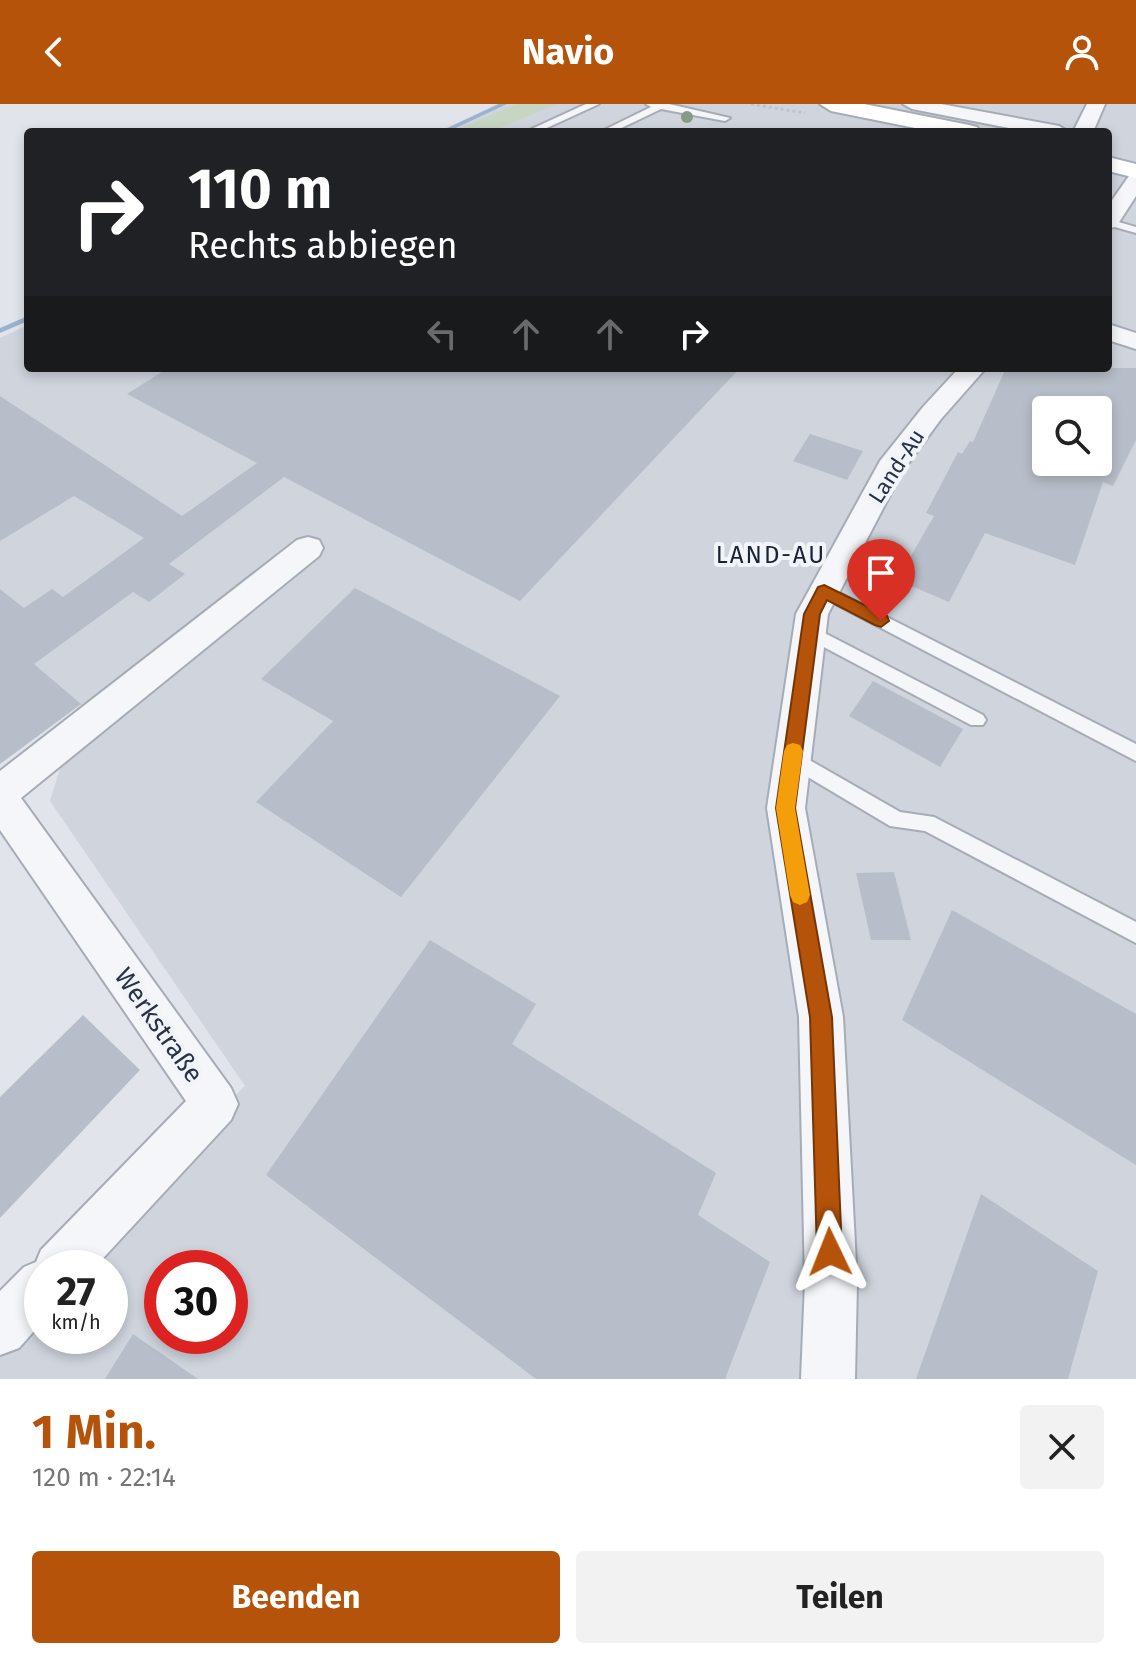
<!DOCTYPE html>
<html lang="de">
<head>
<meta charset="utf-8">
<style>
	:root { --surface:#fff; --page:#f2f2f2; --text:#222; --muted:#767676; --accent:#b45309 }
	body { margin:0; font-family:"Fira Sans",sans-serif; background:var(--page); color:var(--text); height:100vh; display:flex; flex-direction:column; font-size:30px; white-space:nowrap }
	* { box-sizing:border-box; margin:0 }
	p { font-size:26px; color:var(--muted) }
	.icon { flex:none; width:44px; height:44px; fill:none; stroke:currentColor; stroke-width:2; stroke-linecap:round; stroke-linejoin:round }
	.map { position:relative; height:1275px; overflow:hidden }
	.side { display:flex; flex-direction:column; background:var(--surface); flex:1 }
	.side>* { flex:none }
	.hud { position:absolute; left:24px; top:24px; width:1088px; height:244px; border-radius:8px; box-shadow:0 4px 12px #0003; background:#202124; color:#fff; overflow:hidden }
	.fabs { position:absolute; left:1032px; top:292px; display:grid; gap:16px }
	.fabs a { display:grid; place-items:center; width:80px; height:80px; border-radius:8px; background:var(--surface); box-shadow:0 4px 12px #0003; font-size:40px }
	.speed { position:absolute; left:24px; top:1146px; display:flex; gap:16px; font-size:40px; font-weight:700; text-align:center }
	.speed>* { display:grid; place-content:center; width:104px; height:104px; border-radius:50%; background:var(--surface); box-shadow:0 4px 12px #0003; line-height:1 }
	.speed small { font-size:20px; font-weight:400 }
	.speed .limit { border:12px solid #d22; background:#fff; color:#111 }
	.pin { position:absolute; display:grid; place-items:center; width:68px; height:68px; color:#fff; margin:-82px -34px; border-radius:50% 50% 50% 0; rotate:-45deg; box-shadow:0 0 8px #0007 }
	.pin .icon { rotate:45deg }
	.me { position:absolute; width:88px; margin:-44px; rotate:358deg; stroke-linejoin:round; filter:drop-shadow(0 0 6px #0008) }
	.turn { display:flex; align-items:center; gap:28px; height:168px; padding:0 32px; font-size:36px }
	.turn .icon { width:104px; height:104px; stroke-width:2.5 }
	.turn b { display:block; font-size:56px; line-height:68px }
	.lanes { display:flex; align-items:center; height:76px; padding:0 32px; background:#0003; justify-content:center; gap:40px; direction:ltr }
	.lanes .off { opacity:.35 }
	.round { display:grid; place-items:center; flex:none; width:84px; height:84px; border-radius:8px; background:var(--page) }
	.summary { display:flex; align-items:center; justify-content:space-between; height:136px; padding:0 32px }
	h1 { font-size:48px; font-weight:700; line-height:60px; color:var(--accent) }
	.cta { display:flex; gap:16px; margin-top:auto; padding:16px 32px }
	.cta a { flex:1; height:92px; border-radius:8px; background:var(--accent); color:#fff; font-size:32px; font-weight:700; line-height:92px; text-align:center }
	.cta a+a { background:var(--page); color:var(--text) }
	header { display:flex; justify-content:space-between; align-items:center; height:104px; padding:0 32px; background:var(--accent); color:#fff; font-size:36px; font-weight:700 }
	.map>svg:first-child { display:block }
	.built { fill:#cfd4dd; fill-rule:evenodd }
	.green { fill:#c7d6c2 }
	.lines { fill:none; stroke-linecap:round; stroke-linejoin:round }
	.stream { fill:#9ab3cd; fill-rule:evenodd }
	.building { fill:#b8bec9; fill-rule:evenodd }
	.lane-casing { stroke:#a6acb6; stroke-width:4 }
	.street-casing { stroke:#a6acb6; stroke-width:4 }
	.secondary-casing { stroke:#a6acb6; stroke-width:4 }
	.path { stroke:#c0c3ca; stroke-width:3; stroke-dasharray:3 3; stroke-linecap:butt }
	.lane { fill:#f5f6f9; fill-rule:evenodd }
	.street { fill:#f5f6f9; fill-rule:evenodd }
	.secondary { fill:#fff; fill-rule:evenodd }
	.tree { fill:#869c86 }
	.route { fill:#b45309; stroke:#753606; stroke-width:2 }
	.slow { fill:#f59e0b }
	.labels { text-anchor:middle; stroke-width:8; stroke-linejoin:round; paint-order:stroke }
	.street-label { font-size:22px; fill:#283244; stroke:#f1f4f8 }
	.neighbourhood-label { font-size:24px; letter-spacing:2px; fill:#1a2335; stroke:#f1f4f8 }
	.near-street-label { font-size:26px; fill:#283244; stroke:#f1f4f8 }
</style>
</head>
<body>
<header><svg class="icon" aria-label="back" viewBox="0 0 24 24"><path d="M15 5l-7 7 7 7"/></svg>Navio<svg class="icon" aria-label="person" viewBox="0 0 24 24"><circle cx="12" cy="8" r="4"/><path d="M4 21q1-7 8-7t8 7"/></svg></header>
<div class="map">
<svg width="1136" height="1275" viewBox="0 0 1136 1275">
	<rect width="100%" height="100%" fill="#e1e5eb"/>
	<path class="built" d="M497,0H1136V1275H0V1219L42,1178V1232H110V1164H57L245,982L50,697L80,601L0,660V234L28,221V264H1108V28H438ZM1046,306H1098V358H1046ZM162,1164H230V1232H162Z"/>
	<polygon class="green" points="517,0 556,0 491,28 453,28"/>
	<g class="lines">
		<g class="stream">
			<polygon points="499,0 507,0 447,28 439,28"/>
			<polygon points="28,212 28,217 0,229 0,224"/>
		</g>
	</g>
	<g class="building">
		<polygon points="168,264 740,264 520,497 284,373 169,460 185,470 149,498 133,488 34,560 81,600 0,660 0,485 24,504 52,485 63,493 144,434 74,392 0,437 0,292 182,412 257,359 127,290"/>
		<path d="M1006,264H1136V336L1113,382L1103,378L1075,461L985,429L949,498L897,476L934,412L926,409L958,348L962,350L970,337L973,338ZM1046,306H1098V358H1046Z"/>
		<polygon points="810,330 863,347 847,376 793,357"/>
		<polygon points="355,484 560,592 401,793 256,698 333,617 261,575"/>
		<polygon points="873,577 963,625 940,663 849,612"/>
		<polygon points="894,768 911,836 871,836 856,769"/>
		<polygon points="952,806 1136,910 1136,1061 902,916"/>
		<polygon points="430,836 536,900 512,940 716,1069 698,1111 770,1158 725,1275 536,1275 266,1071"/>
		<polygon points="83,911 140,966 0,1114 0,993"/>
		<polygon points="981,1090 1098,1167 1068,1275 916,1275"/>
		<polygon points="133,1230 198,1275 105,1275"/>
	</g>
	<g class="lines">
		<defs>
			<g id="lane">
				<polygon points="586,0 599,0 538,28 525,28"/>
				<polygon points="646,0 669,0 730,14 725,17 661,5 613,28 600,28 651,3"/>
				<polygon points="1108,115 1136,123 1136,129 1108,121"/>
				<polygon points="824,481 1136,640 1136,657 818,491 816,487"/>
				<polygon points="809,521 983,611 986,616 983,621 971,621 803,532 801,527"/>
				<polygon points="792,646 900,708 934,713 1136,818 1136,839 925,727 890,722 786,660 783,654 786,648"/>
			</g>
			<g id="street">
				<polygon points="903,0 941,0 1059,22 1069,28 1029,28 912,5"/>
				<polygon points="1087,0 1105,0 1093,28 1073,28"/>
				<polygon points="1136,70 1136,92 1116,123 1108,124 1108,102 1129,72"/>
				<polygon points="1108,220 1136,229 1136,245 1108,236"/>
				<polygon points="959,264 986,264 941,315 902,368 828,510 805,704 843,913 857,1178 855,1275 801,1275 805,1178 799,913 767,704 796,510 880,357 923,303"/>
				<polygon points="308,433 319,436 323,444 319,452 21,694 231,984 238,1000 231,1016 94,1164 42,1164 42,1218 19,1244 0,1251 0,1187 24,1163 36,1158 41,1146 186,997 0,726 0,667 297,436"/>
			</g>
			<g id="secondary">
				<polygon points="820,0 864,0 969,21 977,23 981,28 935,28 831,7"/>
				<polygon points="1108,53 1136,60 1136,74 1108,67"/>
			</g>
		</defs>
		<use href="#lane" class="lane-casing"/>
		<use href="#street" class="street-casing"/>
		<use href="#secondary" class="secondary-casing"/>
		<polyline class="path" points="751,0 805,9"/>
		<use href="#lane" class="lane"/>
		<use href="#street" class="street"/>
		<use href="#secondary" class="secondary"/>
	</g>
	<circle class="tree" cx="687" cy="13" r="6"/>
	<polygon class="route" points="824,481 887,512 889,517 881,523 875,521 827,496 820,510 795,704 832,913 842,1148 839,1157 830,1161 821,1157 817,1148 810,913 776,704 804,510 818,483"/>
	<polygon class="slow" points="793,639 800,641 803,647 795,704 810,791 807,798 800,801 793,798 790,791 776,704 784,647 787,641"/>
	<g class="labels">
		<g class="street-label">
			<text transform="translate(896 362) rotate(-57)" y="8">Land-Au</text>
		</g>
		<g class="neighbourhood-label">
			<text x="771" y="459">LAND-AU</text>
		</g>
		<g class="near-street-label">
			<text transform="translate(159 921) rotate(55)" y="9">Werkstraße</text>
		</g>
	</g>
</svg>
<div class="fabs">
<a><svg class="icon" aria-label="search" viewBox="0 0 24 24"><circle cx="10" cy="10" r="6"/><path d="M15 15l6 6"/></svg></a>
</div>
<div class="speed"><div>27<small>km/h</small></div><div class="limit">30</div></div>
<div class="pin" style="left:881px;top:517px;background:#d93025"><svg class="icon" aria-label="arrive" viewBox="0 0 24 24"><path d="M6 21V4h12l-3 4 3 4H6"/></svg></div>
<svg class="me" style="left:830px;top:1148px" viewBox="-20 -20 40 40"><path d="M0-17L14 15 0 8-14 15z" fill="#b45309" stroke="#fff" stroke-width="4"/></svg>
<div class="hud">
<div class="turn"><svg class="icon" aria-label="right" viewBox="0 0 24 24"><path d="M7 20v-9h11M14 6l5 5-5 5"/></svg><div><b>110 m</b>Rechts abbiegen</div></div>
<div class="lanes"><svg class="icon off" aria-label="left" viewBox="0 0 24 24"><path d="M17 20v-9H6M10 6l-5 5 5 5"/></svg><svg class="icon off" aria-label="ahead" viewBox="0 0 24 24"><path d="M12 20V5M6 11l6-6 6 6"/></svg><svg class="icon off" aria-label="ahead" viewBox="0 0 24 24"><path d="M12 20V5M6 11l6-6 6 6"/></svg><svg class="icon" aria-label="right" viewBox="0 0 24 24"><path d="M7 20v-9h11M14 6l5 5-5 5"/></svg></div>
</div>
</div>
<section class="side">
<div class="summary"><div><h1>1 Min.</h1><p>120 m · 22:14</p></div><a class="round"><svg class="icon" aria-label="close" viewBox="0 0 24 24"><path d="M6 6l12 12M18 6L6 18"/></svg></a></div>
<div class="cta"><a>Beenden</a><a>Teilen</a></div>
</section>
</body>
</html>
